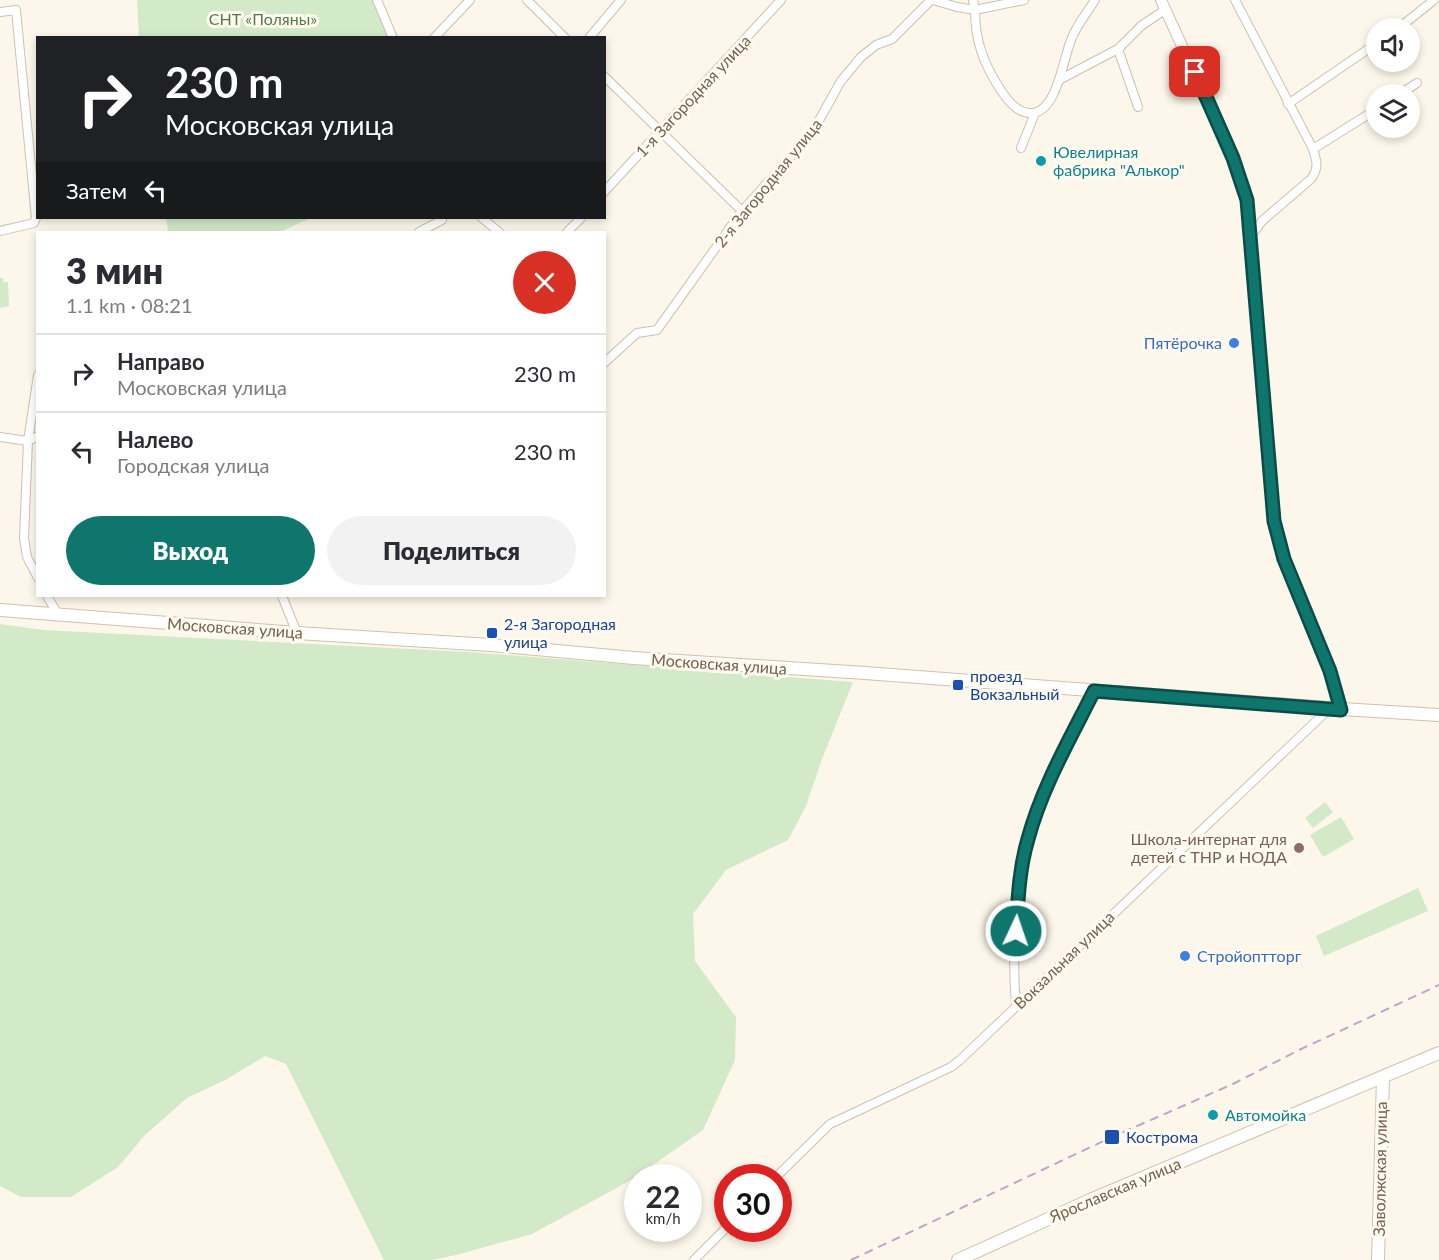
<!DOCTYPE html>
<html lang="ru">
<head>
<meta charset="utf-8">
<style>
	:root { --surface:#fff; --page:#f2f2f3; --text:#2b2b33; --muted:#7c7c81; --line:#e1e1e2; --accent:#0f766e }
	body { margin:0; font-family:Lato,sans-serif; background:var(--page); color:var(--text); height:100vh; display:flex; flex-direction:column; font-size:22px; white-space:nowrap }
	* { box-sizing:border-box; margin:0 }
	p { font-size:20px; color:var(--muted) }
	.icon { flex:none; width:33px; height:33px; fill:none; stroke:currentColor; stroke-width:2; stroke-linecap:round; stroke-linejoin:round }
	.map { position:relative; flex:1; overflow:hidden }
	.sheet { position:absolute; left:36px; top:231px; width:570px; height:366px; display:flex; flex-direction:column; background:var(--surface); border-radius:0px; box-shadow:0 3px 9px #0003 }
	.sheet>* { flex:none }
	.top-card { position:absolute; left:36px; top:36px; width:570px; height:183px; border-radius:0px; box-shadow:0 3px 9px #0003; background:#202124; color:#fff; overflow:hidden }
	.fabs { position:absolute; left:1366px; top:18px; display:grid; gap:12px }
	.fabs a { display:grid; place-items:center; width:54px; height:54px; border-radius:50%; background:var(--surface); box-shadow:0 3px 9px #0003; font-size:30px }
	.speed { position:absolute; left:624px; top:1164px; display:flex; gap:12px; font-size:30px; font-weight:700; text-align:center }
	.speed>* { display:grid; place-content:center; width:78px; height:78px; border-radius:50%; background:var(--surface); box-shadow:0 3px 9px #0003; line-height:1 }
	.speed small { font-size:15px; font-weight:400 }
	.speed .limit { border:9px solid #d22; background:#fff; color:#111 }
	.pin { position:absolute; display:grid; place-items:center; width:51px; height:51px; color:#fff; margin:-26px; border-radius:12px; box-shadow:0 3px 9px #0006 }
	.me { position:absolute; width:66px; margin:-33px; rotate:3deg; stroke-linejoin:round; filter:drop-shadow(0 0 4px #0008) }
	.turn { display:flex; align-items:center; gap:21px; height:126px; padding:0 30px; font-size:27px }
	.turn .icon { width:78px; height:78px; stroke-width:2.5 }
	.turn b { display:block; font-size:42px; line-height:51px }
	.then { display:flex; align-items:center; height:57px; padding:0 30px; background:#0003; gap:12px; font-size:22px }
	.round { display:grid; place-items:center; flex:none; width:63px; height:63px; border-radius:32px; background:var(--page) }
	.overview { display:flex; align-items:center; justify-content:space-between; height:102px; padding:0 30px }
	h1 { font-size:36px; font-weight:800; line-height:45px }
	.action { display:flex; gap:12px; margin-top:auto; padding:12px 30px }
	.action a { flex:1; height:69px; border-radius:36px; background:var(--accent); color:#fff; font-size:24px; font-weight:800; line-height:69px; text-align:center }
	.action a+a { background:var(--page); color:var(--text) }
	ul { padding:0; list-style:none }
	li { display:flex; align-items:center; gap:18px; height:78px; padding:0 30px; border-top:2px solid var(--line) }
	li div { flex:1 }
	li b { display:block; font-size:22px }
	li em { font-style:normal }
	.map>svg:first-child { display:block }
	.green { fill:#d2eac8 }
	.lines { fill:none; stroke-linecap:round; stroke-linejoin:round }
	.minor-casing { stroke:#cec0af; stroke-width:10 }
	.tertiary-casing { stroke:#cec0af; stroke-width:12 }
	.secondary-casing { stroke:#d1c1ad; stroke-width:14 }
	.minor { stroke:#fff; stroke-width:8 }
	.tertiary { stroke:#fff; stroke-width:10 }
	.secondary { stroke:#fff; stroke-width:12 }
	.rail { stroke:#bca7c7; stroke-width:2; stroke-dasharray:9 6; stroke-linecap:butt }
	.route-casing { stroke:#0a4d48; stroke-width:15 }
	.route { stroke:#0f766e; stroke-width:10 }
	.culture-dot { fill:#0f9aa8; stroke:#fffbf1; stroke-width:2 }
	.shop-dot { fill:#3f7fe0; stroke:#fffbf1; stroke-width:2 }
	.transit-dot { fill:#1a4fb4; stroke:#fffbf1; stroke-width:2 }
	.education-dot { fill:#8d6e63; stroke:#fffbf1; stroke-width:2 }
	.labels { text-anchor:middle; stroke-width:6; stroke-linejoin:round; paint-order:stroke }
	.park-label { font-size:16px; fill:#507c45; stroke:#fffbf1 }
	.street-label { font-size:16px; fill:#77604d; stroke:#fffbf1 }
	.culture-label { font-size:16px; fill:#0d838f; stroke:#fffbf1; text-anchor:start }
	.shop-label { font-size:16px; fill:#366cbe; stroke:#fffbf1; text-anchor:end }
	.transit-label { font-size:16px; fill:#164399; stroke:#fffbf1; text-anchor:start }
	.education-label { font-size:16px; fill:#785e54; stroke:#fffbf1; text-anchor:end }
</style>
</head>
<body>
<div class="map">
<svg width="1439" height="1260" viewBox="0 0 1439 1260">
	<rect width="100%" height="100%" fill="#fcf7ea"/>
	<g class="green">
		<polygon points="137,0 374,0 389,37 139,37"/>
		<polygon points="166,218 310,218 280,232 168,232"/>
		<polygon points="0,278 3,278 3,282 8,282 9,306 0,308"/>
		<polygon points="0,624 44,630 468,652 853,682 822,759 806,806 788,840 726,870 693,914 695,961 736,1017 735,1060 703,1130 633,1179 532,1234 456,1255 432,1260 384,1260 286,1064 265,1056 227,1079 187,1098 145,1135 118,1167 71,1197 21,1197 0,1186"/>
		<polygon points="1325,802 1333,812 1313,828 1305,818"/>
		<polygon points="1341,817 1354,839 1323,857 1310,835"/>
		<polygon points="1418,888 1428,911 1324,956 1316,936"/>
	</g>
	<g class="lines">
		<defs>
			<g id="minor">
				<polyline points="377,0 393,38"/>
				<polyline points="527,0 565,38"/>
				<path d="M933,0L957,7L975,10C975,42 984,65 1002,92C1009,102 1018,113 1031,113C1057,113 1063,59 1071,40C1076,26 1087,13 1095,0"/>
				<polyline points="973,0 975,10 1024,0"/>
				<path d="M1235,0L1313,149C1317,162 1319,168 1311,179L1262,221L1251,236"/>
				<polyline points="0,12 16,10 36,218 34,223 0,231"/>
				<polyline points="1399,28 1434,0"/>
				<polyline points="434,38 470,0"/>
				<polyline points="589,38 621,0"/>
				<polyline points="1118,49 1138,107"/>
				<polyline points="604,76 742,211"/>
				<polyline points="1059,80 1118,49 1141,26 1166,9"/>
				<polyline points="1400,94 1417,83"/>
				<polyline points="1288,104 1377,43"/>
				<polyline points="1021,148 1035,113"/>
				<polyline points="1313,149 1377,109"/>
				<polyline points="604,192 781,0"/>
				<polyline points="482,218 499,232"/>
				<polyline points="419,232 442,220"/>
				<polyline points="567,232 581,218"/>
				<polyline points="604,363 637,333 657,330 742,211 812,133 841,81 861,57 876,45 892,39 931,0"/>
				<polyline points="38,375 28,441 24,538 27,557 38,578"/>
				<polyline points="0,437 28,441 38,436"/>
				<polyline points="47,596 59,616"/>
				<polyline points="282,596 297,633"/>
				<path d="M1016,1006C1012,958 1014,883 1028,837C1044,786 1070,738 1094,691"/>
				<polyline points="775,1178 830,1124 951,1067 960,1060 1329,709"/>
				<polyline points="694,1260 728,1226"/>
			</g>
			<polyline id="tertiary" points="1161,0 1233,158 1247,200 1274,521 1284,559 1330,671 1342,709"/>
			<g id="secondary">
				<polyline points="0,610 297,633 491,645 634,658 865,673 1342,709 1439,715"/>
				<polyline points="958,1260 1090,1200 1439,1053"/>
				<polyline points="1378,1260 1383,1077"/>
			</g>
		</defs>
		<use href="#minor" class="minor-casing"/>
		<use href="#tertiary" class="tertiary-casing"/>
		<use href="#secondary" class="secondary-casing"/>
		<use href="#minor" class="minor"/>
		<use href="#tertiary" class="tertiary"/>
		<use href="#secondary" class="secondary"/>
		<polyline class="rail" points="851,1260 1112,1137 1233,1084 1297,1051 1439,985"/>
	</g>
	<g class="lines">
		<defs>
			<path id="route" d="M1016,931C1018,900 1019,869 1028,839C1042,787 1070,739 1094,691L1341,710L1330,671L1284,559L1274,521L1247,200L1233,158L1195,72"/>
		</defs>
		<use href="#route" class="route-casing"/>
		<use href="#route" class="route"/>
	</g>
	<g class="culture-dot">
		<circle cx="1041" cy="161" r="6"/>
		<circle cx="1213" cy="1115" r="6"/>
	</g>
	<g class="shop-dot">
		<circle cx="1234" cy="343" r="6"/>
		<circle cx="1185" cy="956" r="6"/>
	</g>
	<g class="transit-dot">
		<rect x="486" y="627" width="12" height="12" rx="3"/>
		<rect x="952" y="679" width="12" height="12" rx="3"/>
		<rect x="1104" y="1129" width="16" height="16" rx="3"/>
	</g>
	<circle class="education-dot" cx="1299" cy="848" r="6"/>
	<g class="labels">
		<g class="park-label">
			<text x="263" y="25">СНТ «Поляны»</text>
		</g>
		<g class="street-label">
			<text transform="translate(693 96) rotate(-47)" y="6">1-я Загородная улица</text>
			<text transform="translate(768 183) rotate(-51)" y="6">2-я Загородная улица</text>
			<text transform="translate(235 628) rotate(4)" y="6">Московская улица</text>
			<text transform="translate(719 664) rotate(4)" y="6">Московская улица</text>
			<text transform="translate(1064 960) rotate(-44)" y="6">Вокзальная улица</text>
			<text transform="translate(1380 1169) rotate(-89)" y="6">Заволжская улица</text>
			<text transform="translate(1115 1190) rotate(-23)" y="6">Ярославская улица</text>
		</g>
		<g class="culture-label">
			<text x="1053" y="158">Ювелирная<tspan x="1053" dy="18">фабрика "Алькор"</tspan></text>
			<text x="1225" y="1121">Автомойка</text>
		</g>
		<g class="shop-label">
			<text x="1222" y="349">Пятёрочка</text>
			<text x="1197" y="962" text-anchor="start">Стройоптторг</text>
		</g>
		<g class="transit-label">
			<text x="504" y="630">2-я Загородная<tspan x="504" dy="18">улица</tspan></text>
			<text x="970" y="682">проезд<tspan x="970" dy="18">Вокзальный</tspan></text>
			<text x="1126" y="1143">Кострома</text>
		</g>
		<g class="education-label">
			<text x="1287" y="845">Школа-интернат для<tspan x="1287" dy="18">детей с ТНР и НОДА</tspan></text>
		</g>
	</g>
</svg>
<div class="fabs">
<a><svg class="icon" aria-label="sound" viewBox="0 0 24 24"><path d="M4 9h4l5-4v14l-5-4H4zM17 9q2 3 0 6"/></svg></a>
<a><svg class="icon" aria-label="layers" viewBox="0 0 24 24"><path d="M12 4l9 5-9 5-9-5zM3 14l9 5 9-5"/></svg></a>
</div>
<div class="speed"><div>22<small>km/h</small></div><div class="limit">30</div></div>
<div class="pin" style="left:1195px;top:72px;background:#d93025"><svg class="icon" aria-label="arrive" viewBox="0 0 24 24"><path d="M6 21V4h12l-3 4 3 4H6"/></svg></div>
<svg class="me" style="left:1016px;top:931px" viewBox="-20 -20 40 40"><circle r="17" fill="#0f766e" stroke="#fff" stroke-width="3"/><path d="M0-11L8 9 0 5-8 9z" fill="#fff"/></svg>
<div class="top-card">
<div class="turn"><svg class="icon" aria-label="right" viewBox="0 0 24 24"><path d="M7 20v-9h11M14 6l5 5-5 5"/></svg><div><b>230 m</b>Московская улица</div></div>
<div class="then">Затем<svg class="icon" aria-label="left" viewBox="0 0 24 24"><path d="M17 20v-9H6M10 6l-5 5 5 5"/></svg></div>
</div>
<section class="sheet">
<div class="overview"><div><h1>3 мин</h1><p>1.1 km · 08:21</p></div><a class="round" style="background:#d93025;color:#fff"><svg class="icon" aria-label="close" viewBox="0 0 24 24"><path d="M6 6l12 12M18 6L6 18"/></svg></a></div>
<ul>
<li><svg class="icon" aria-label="right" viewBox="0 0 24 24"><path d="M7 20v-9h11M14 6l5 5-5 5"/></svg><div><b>Направо</b><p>Московская улица</p></div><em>230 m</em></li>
<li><svg class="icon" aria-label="left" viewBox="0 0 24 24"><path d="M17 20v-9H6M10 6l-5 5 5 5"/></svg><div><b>Налево</b><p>Городская улица</p></div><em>230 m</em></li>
</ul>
<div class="action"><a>Выход</a><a>Поделиться</a></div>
</section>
</div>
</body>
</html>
